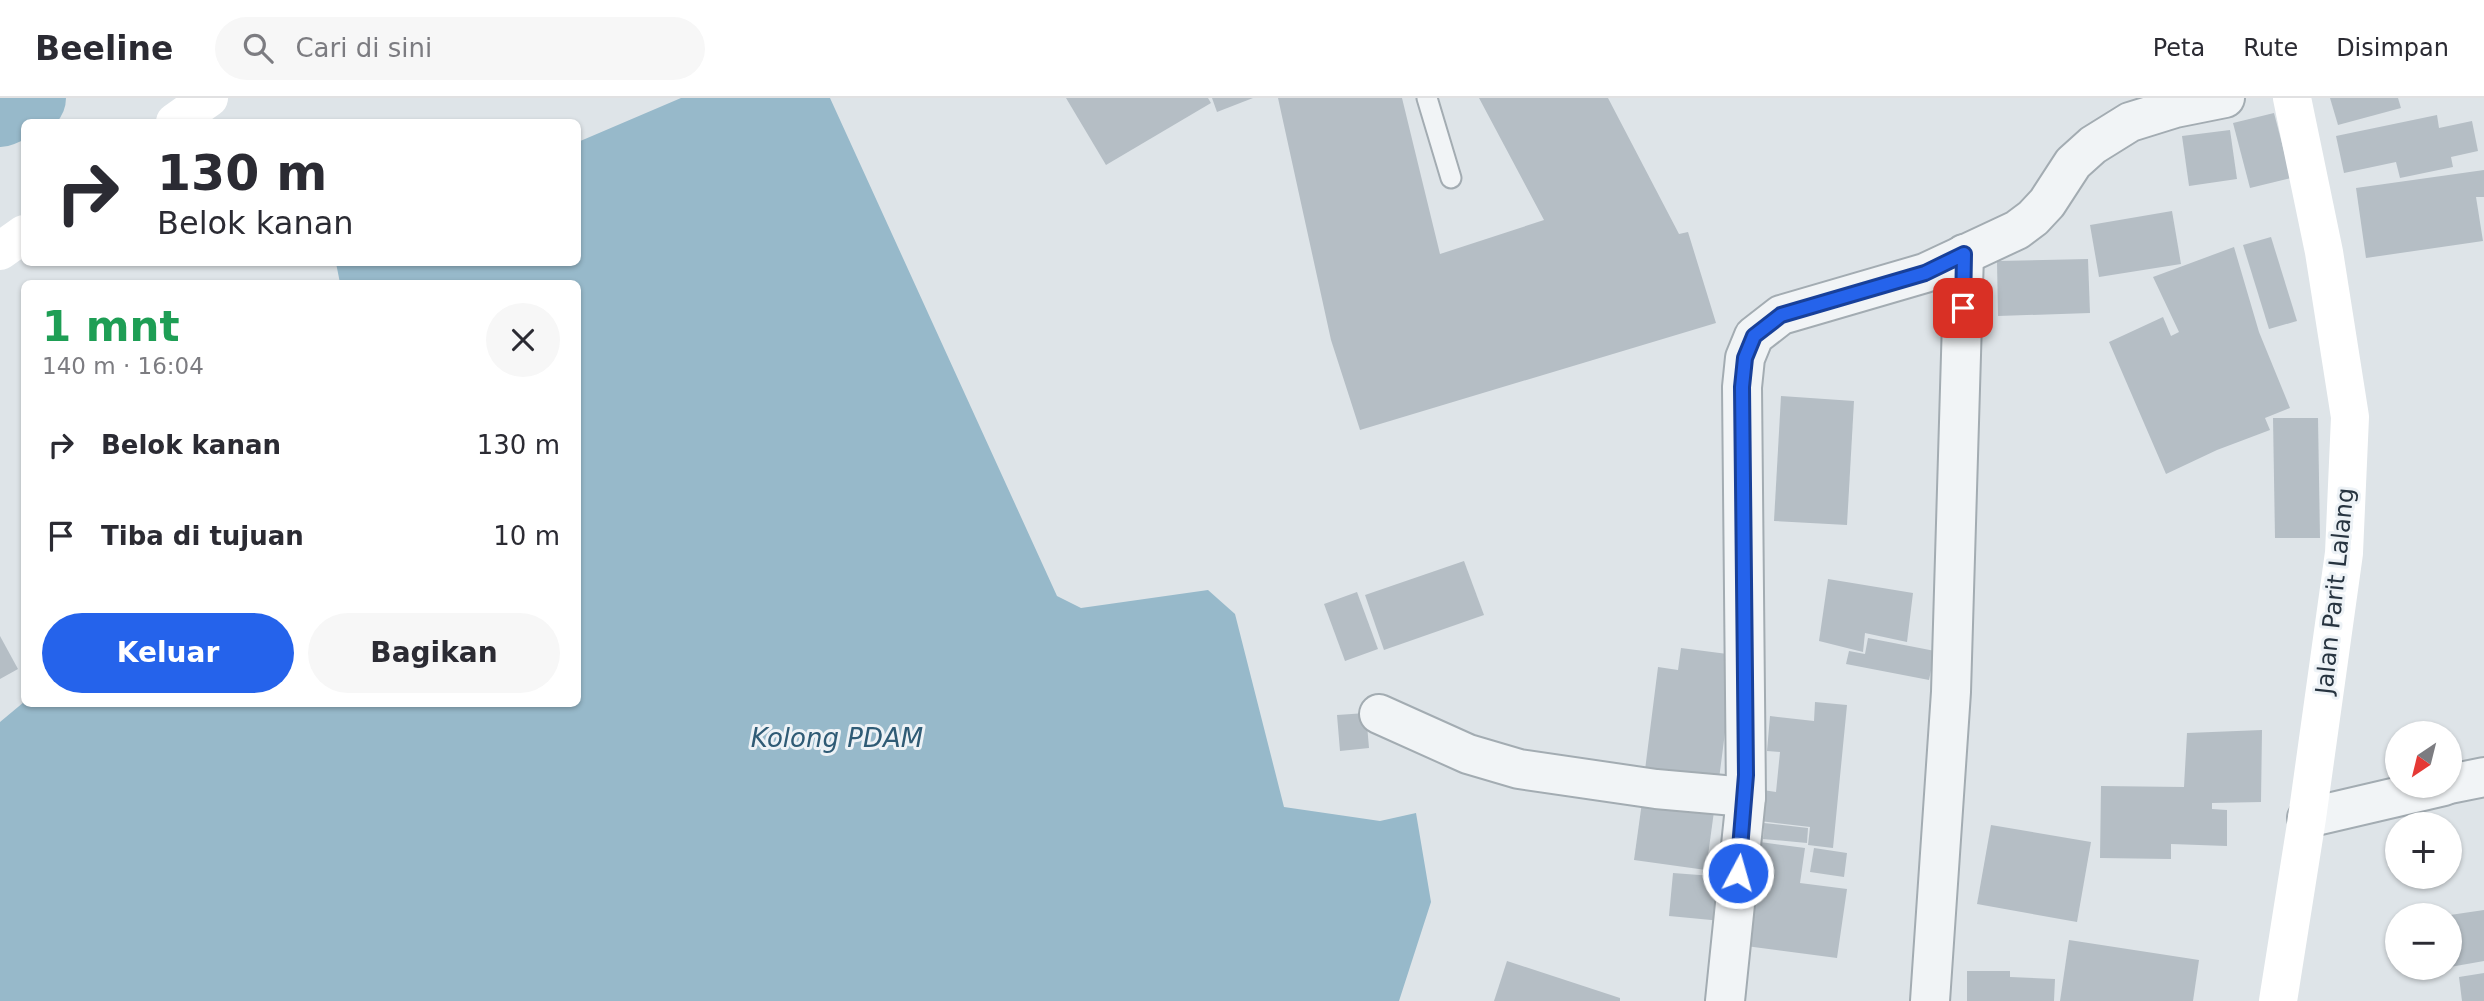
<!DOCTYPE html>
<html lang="id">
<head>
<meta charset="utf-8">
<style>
	:root { --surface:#fff; --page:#f7f7f7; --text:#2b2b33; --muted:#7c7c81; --line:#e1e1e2; --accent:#2563eb }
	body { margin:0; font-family:"DejaVu Sans",sans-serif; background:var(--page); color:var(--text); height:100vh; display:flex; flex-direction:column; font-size:26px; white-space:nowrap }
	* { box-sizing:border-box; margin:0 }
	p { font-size:23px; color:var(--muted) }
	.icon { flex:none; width:38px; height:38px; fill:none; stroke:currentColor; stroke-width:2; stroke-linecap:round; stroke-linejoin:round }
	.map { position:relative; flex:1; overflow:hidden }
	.drawer { position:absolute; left:21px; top:182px; width:560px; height:427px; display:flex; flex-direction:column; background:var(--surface); border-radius:10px; box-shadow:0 2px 5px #0004 }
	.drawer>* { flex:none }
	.guide { position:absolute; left:21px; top:21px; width:560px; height:147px; border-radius:10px; box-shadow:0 2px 5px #0004; background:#fff; color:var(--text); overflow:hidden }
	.needle { width:46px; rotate:215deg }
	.controls { position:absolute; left:2385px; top:623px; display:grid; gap:14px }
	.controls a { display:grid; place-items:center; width:77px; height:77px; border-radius:50%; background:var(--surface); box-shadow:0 2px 5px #0004; font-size:35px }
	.pin { position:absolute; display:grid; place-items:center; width:60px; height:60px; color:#fff; margin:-30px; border-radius:14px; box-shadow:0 4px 10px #0006 }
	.me { position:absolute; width:77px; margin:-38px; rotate:6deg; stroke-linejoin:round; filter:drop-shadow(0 0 5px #0008) }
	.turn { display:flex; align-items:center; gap:24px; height:147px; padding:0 21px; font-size:32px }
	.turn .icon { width:91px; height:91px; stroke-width:2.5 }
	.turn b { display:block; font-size:49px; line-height:60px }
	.round { display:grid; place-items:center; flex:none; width:74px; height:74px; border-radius:37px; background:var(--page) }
	.head { display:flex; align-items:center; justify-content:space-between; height:119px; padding:0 21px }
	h1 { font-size:42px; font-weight:700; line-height:52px; color:#1e9e55 }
	.button { display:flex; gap:14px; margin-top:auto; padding:14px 21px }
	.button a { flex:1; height:80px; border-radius:42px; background:var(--accent); color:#fff; font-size:28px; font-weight:700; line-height:80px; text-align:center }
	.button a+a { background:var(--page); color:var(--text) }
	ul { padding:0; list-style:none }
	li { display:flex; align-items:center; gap:21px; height:91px; padding:0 21px }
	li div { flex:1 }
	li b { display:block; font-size:26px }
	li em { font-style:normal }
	header { display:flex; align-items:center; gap:42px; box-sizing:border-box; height:98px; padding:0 35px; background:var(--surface); border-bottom:2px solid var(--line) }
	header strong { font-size:33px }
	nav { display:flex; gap:38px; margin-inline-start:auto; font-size:24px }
	.search { width:490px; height:63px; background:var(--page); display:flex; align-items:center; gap:18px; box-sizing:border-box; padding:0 24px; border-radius:38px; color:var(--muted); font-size:26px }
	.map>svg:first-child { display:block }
	.water { fill:#97b9ca }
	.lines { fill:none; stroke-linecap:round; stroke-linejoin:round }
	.river { stroke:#97b9ca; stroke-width:72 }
	.building { fill:#b5bec5 }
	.lane-casing { stroke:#a3acb2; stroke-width:23 }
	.street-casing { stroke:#a3acb2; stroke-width:42 }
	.lane { stroke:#f1f4f6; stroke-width:19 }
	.street { stroke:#f1f4f6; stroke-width:38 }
	.secondary { stroke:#fff; stroke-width:38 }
	.route-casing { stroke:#184099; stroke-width:18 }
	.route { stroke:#2563eb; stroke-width:12 }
	.labels { text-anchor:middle; stroke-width:6; stroke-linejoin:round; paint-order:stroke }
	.street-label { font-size:24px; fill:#273440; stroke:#edf2f6 }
	.water-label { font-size:26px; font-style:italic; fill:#2f5b75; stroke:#edf2f6 }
</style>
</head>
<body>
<header>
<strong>Beeline</strong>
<div class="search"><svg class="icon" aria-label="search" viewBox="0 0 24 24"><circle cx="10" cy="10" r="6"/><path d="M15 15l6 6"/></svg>Cari di sini</div>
<nav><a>Peta</a><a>Rute</a><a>Disimpan</a></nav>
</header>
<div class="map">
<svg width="2484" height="903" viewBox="0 0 2484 903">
	<rect width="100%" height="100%" fill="#dee4e8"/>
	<polygon class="water" points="681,0 830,0 1057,498 1081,510 1208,492 1235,516 1284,709 1380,723 1416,715 1431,804 1399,903 0,903 0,624 24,604 578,606 578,186 340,185 336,165 578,164 578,44"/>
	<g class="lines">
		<polyline class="river" points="0,13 30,0"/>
	</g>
	<g class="building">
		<polygon points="1066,0 1208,0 1211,5 1106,67"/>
		<polygon points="1212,0 1253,0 1217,14"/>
		<polygon points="1278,0 1402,0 1440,156 1544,122 1479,0 1608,0 1679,136 1688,134 1716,225 1360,332 1331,242"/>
		<polygon points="2330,0 2398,0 2401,10 2338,27"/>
		<polygon points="2274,15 2291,80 2250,90 2233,25"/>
		<polygon points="2437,17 2439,30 2472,23 2478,53 2451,59 2453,69 2400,80 2396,64 2344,75 2336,38"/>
		<polygon points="2230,32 2237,81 2189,88 2182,38"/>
		<polygon points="2484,72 2484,99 2476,99 2483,143 2366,160 2356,90"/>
		<polygon points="2172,113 2181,166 2099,179 2090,127"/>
		<polygon points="2271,139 2297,223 2269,231 2243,147"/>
		<polygon points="2234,149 2259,234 2290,310 2265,320 2270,332 2217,352 2166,376 2109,244 2163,219 2171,238 2179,234 2153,179"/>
		<polygon points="2088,161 2090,215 1998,218 1997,163"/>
		<polygon points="1781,298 1854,303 1847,427 1774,423"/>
		<polygon points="2273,320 2318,320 2320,440 2275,440"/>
		<polygon points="1464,463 1484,517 1384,552 1365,497"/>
		<polygon points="1828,481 1913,495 1907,544 1865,535 1863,554 1819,543"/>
		<polygon points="1357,494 1378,551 1345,563 1324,506"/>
		<polygon points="0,538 18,571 0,581"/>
		<polygon points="1868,540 1935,553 1929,582 1846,566 1849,553 1865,556"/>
		<polygon points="1681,550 1735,557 1719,681 1645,672 1658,569 1678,572"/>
		<polygon points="1815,604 1847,607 1833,750 1808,747 1810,729 1760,723 1763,692 1776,694 1780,654 1767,653 1770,618 1814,623"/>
		<polygon points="1366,615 1369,650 1340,653 1337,617"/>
		<polygon points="2262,632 2261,704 2212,705 2212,711 2227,712 2227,748 2171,746 2171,761 2100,760 2101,688 2184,689 2187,635"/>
		<polygon points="1643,697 1715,706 1706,772 1634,762"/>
		<polygon points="1764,725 1808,730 1807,745 1763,741"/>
		<polygon points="1991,727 2091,744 2077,824 1977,806"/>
		<polygon points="1760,744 1805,750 1800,785 1847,791 1837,860 1746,848"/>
		<polygon points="1814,750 1847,755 1844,779 1810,774"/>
		<polygon points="1673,775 1726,779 1722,823 1669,818"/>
		<polygon points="2484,812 2484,863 2450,869 2450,817"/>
		<polygon points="2069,842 2199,862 2193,903 2060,903"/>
		<polygon points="1507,863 1620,900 1620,903 1494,903"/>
		<polygon points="1967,873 2010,873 2010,879 2055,881 2054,903 1967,903"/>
		<polygon points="2484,875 2484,903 2462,903 2459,879"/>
	</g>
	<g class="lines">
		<defs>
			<polyline id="lane" points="1427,0 1451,80"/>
			<g id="street">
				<polyline points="1379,616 1468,656 1519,671 1656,691 1746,699"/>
				<polyline points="2450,686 2484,679"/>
				<polyline points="2307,720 2444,688"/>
				<polyline points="1725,903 1746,699 1742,289 1745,260 1754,238 1781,217 1925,175 2017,132 2033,120 2047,105 2073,65 2093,47 2130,24 2175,10 2225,0"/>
				<polyline points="1930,903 1951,594 1964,156"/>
			</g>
		</defs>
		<use href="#lane" class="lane-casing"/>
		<use href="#street" class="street-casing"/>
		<use href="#lane" class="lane"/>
		<use href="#street" class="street"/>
		<g class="secondary">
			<polyline points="175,24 209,0"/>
			<polyline points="0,153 24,136"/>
			<polyline points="2278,903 2307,720 2344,455 2350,319 2324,154 2292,0"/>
		</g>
	</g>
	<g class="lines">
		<defs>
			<polyline id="route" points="1738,775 1746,677 1742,289 1745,260 1754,238 1781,217 1925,175 1964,156 1963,210"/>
		</defs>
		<use href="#route" class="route-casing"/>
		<use href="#route" class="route"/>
	</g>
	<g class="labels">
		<g class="street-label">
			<text transform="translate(2335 493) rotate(-84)" y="8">Jalan Parit Lalang</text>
		</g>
		<g class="water-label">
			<text x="837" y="649">Kolong PDAM</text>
		</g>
	</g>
</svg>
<div class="controls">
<a><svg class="needle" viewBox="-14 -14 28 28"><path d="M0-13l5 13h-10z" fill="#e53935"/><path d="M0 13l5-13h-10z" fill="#7c7c81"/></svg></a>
<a>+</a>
<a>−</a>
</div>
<div class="pin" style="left:1963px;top:210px;background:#d93025"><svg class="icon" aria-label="arrive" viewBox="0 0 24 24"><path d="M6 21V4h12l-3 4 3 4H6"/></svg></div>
<svg class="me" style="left:1738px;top:775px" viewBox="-20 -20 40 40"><circle r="17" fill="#2563eb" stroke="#fff" stroke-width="3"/><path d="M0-11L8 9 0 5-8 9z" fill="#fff"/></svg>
<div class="guide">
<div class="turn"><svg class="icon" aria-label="right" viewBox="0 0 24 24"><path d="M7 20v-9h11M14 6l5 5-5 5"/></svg><div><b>130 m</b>Belok kanan</div></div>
</div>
<section class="drawer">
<div class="head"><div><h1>1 mnt</h1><p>140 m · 16:04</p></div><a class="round"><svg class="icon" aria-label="close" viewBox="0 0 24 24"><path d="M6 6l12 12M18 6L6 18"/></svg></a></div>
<ul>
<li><svg class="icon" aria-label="right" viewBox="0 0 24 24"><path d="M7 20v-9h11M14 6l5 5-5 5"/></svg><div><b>Belok kanan</b></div><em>130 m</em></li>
<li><svg class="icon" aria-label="arrive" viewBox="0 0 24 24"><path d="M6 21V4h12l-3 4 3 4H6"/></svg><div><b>Tiba di tujuan</b></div><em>10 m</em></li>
</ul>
<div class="button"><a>Keluar</a><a>Bagikan</a></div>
</section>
</div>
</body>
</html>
